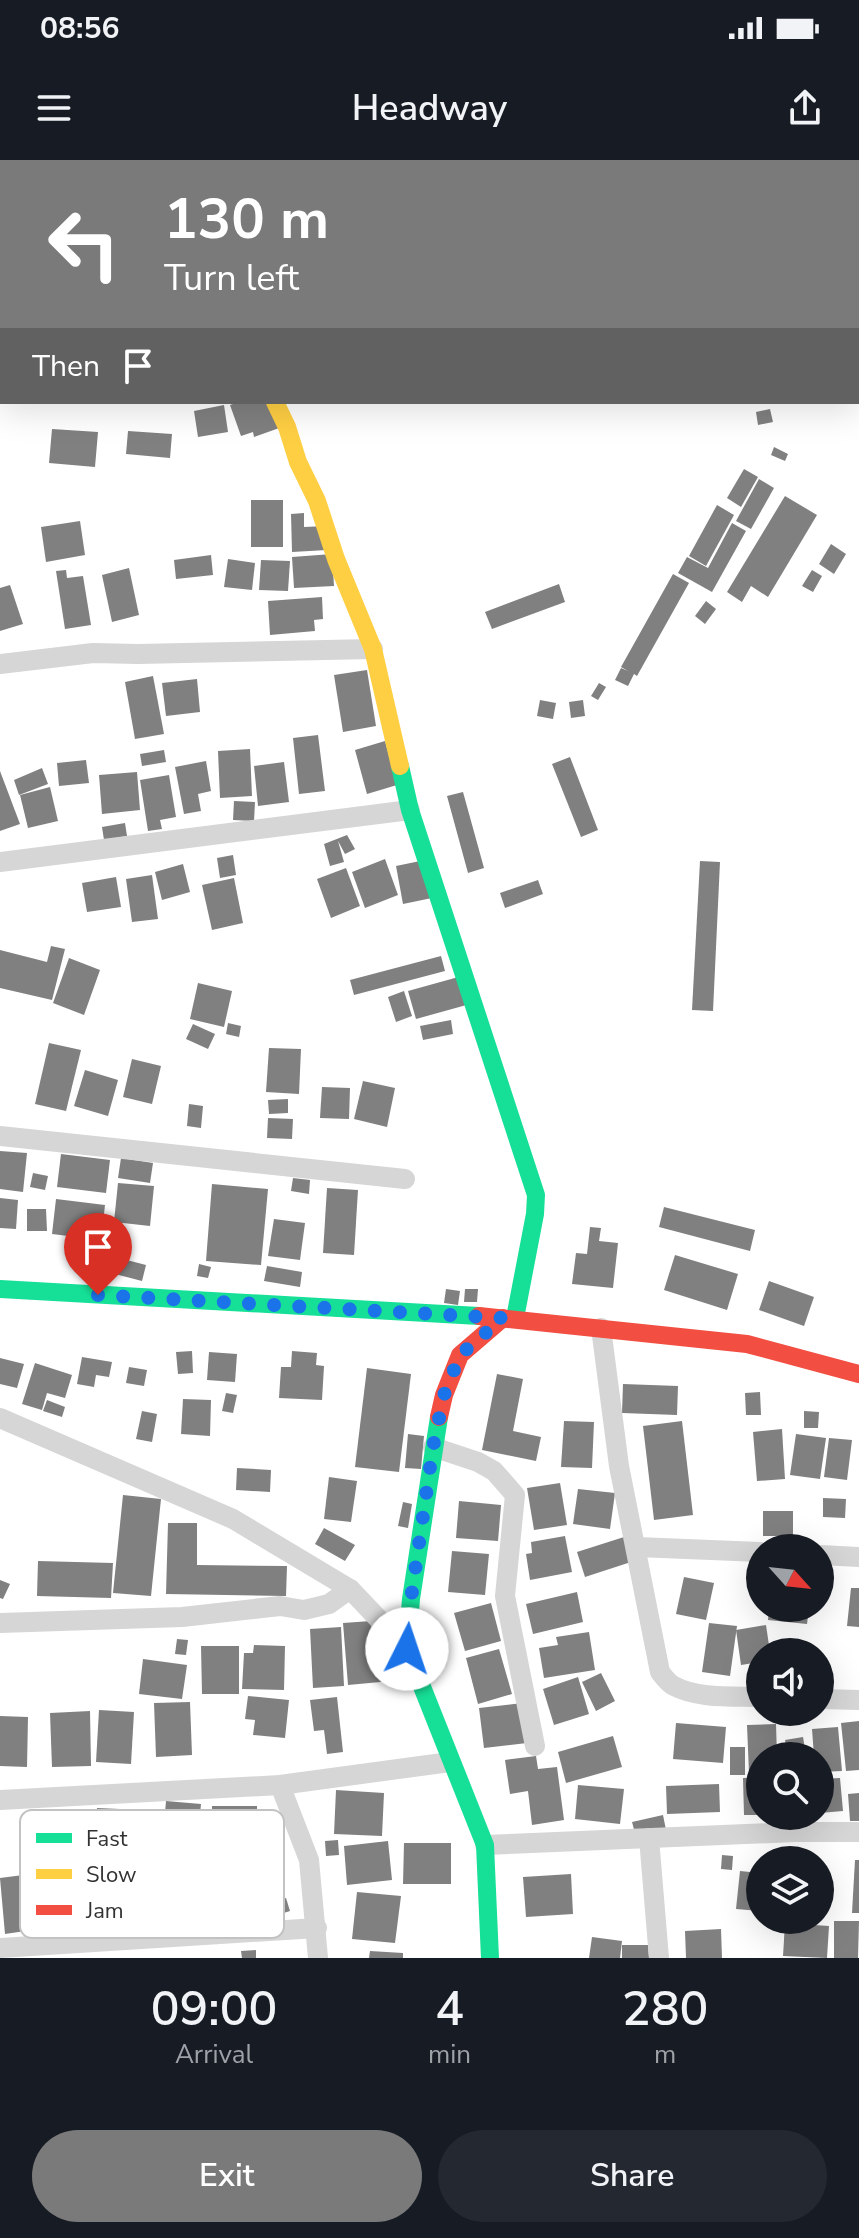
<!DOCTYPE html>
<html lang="en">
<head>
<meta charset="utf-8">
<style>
	:root { --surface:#171b24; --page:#242831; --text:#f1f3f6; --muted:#9ea1a6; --accent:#7a7a7a }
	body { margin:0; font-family:"Nunito Sans",sans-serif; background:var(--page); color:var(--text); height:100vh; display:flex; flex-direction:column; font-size:30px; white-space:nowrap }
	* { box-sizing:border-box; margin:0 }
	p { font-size:26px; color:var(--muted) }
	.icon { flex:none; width:44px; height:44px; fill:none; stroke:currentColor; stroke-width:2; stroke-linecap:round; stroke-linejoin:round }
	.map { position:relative; height:1798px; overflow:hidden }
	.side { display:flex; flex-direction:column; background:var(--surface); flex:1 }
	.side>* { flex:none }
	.top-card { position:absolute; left:0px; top:0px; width:860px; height:244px; box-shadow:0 8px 32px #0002; background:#7a7a7a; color:#fff; overflow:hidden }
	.needle { width:52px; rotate:117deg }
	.controls { position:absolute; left:746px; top:1374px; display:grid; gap:16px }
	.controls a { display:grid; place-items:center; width:88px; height:88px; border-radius:50%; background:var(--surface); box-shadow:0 8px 32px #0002; font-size:40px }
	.pin { position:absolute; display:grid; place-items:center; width:68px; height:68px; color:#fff; margin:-82px -34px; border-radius:50% 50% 50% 0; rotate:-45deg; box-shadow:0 0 8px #0007 }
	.pin .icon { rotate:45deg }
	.me { position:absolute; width:88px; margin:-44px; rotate:4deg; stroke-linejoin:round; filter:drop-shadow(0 0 6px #0008) }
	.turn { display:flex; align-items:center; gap:28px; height:168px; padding:0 32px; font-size:36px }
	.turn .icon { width:104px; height:104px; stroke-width:2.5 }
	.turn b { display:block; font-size:56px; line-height:68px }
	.then { display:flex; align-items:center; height:76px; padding:0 32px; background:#0003; gap:16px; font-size:30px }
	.eta { display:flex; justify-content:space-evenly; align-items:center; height:136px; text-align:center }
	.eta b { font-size:48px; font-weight:600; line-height:56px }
	.primary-button { display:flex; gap:16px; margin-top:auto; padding:16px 32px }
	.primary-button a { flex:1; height:92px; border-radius:48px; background:var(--accent); color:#fff; font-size:32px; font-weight:600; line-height:92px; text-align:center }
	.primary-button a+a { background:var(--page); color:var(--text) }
	.status { display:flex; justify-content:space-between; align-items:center; height:56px; padding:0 40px; background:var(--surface); direction:ltr }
	.status svg { height:22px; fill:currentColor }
	header { display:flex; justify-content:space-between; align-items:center; height:104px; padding:0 32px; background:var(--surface); font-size:36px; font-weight:600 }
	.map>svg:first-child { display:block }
	.building { fill:#808080 }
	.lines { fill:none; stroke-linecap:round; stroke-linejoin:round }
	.street { stroke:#d6d6d6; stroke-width:20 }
	.fast { stroke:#16e098; stroke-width:18 }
	.slow { stroke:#ffcf43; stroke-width:18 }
	.jam { stroke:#f24e42; stroke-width:18 }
	.route { stroke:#1a73e8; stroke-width:14; stroke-dasharray:0 25.2 }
	.key { fill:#fff; stroke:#c2c2c2; stroke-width:2 }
	.key-label { font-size:22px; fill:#323232 }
</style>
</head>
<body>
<div class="status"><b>08:56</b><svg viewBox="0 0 49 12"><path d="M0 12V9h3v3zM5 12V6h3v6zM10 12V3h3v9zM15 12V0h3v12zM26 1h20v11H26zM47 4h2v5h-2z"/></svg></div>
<header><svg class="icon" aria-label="menu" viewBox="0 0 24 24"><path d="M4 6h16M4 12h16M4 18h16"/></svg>Headway<svg class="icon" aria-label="share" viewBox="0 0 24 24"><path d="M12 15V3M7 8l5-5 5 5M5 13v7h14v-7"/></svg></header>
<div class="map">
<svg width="859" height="1798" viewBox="0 0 859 1798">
	<rect width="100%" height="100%" fill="#fff"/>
	<g class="building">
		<polygon points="239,242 274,242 282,267 254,277 253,272 241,276 230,245"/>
		<polygon points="224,245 228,272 198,277 194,251"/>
		<polygon points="770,249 773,262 758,265 756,252"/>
		<polygon points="52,269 98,272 95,307 49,303"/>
		<polygon points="128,271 172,274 170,298 126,294"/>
		<polygon points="774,287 788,294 785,301 771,295"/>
		<polygon points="744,309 758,317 741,347 727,338"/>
		<polygon points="759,319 774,328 751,369 736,361"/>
		<polygon points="785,336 817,355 768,437 751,426 742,442 727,432"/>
		<rect x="251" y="340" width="32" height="47"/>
		<polygon points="717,345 734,355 706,406 689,396"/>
		<polygon points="304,353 304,367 326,366 327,390 292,392 291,354"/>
		<polygon points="80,361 85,395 46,402 41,367"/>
		<polygon points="732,363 746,371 712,432 678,413 687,397 708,408"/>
		<polygon points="831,384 846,394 834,414 819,404"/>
		<polygon points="332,394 334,426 294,428 292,397"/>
		<polygon points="211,395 213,415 176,419 174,400"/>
		<polygon points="228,399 255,403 252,430 224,427"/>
		<polygon points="261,400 290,401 288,431 259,430"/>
		<polygon points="129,408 139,455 112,462 102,415"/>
		<polygon points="66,410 67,418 83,416 91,465 65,469 56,411"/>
		<polygon points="812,410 822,416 813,432 802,426"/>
		<polygon points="673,414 689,423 637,516 634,514 628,526 615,520 621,508 628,511 621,507"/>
		<polygon points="559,424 565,442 492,469 485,452"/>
		<polygon points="10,425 23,464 0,471 0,428"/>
		<polygon points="322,437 323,459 314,460 315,471 270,475 268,441"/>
		<polygon points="706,441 716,449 705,464 695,456"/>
		<polygon points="367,510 376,566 343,572 334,515"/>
		<polygon points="153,516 164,574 135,579 125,522"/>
		<polygon points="197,519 200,552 166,556 162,523"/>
		<polygon points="599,523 606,527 598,540 591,536"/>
		<polygon points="540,540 556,543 553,559 537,556"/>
		<polygon points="583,540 585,556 571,558 569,542"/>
		<polygon points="318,575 325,631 299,634 293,578"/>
		<polygon points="385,581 397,625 367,634 355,590"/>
		<polygon points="250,589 252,636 220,638 218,591"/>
		<polygon points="164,590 166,602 142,606 140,594"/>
		<polygon points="570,597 598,670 581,677 552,604"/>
		<polygon points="86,600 89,623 59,626 57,603"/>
		<polygon points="206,601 211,631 198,634 201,651 184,654 175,607"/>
		<polygon points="284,602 289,642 258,646 254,606"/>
		<polygon points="42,608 48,624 19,635 14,620"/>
		<polygon points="0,611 20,664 0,671"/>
		<polygon points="137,612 140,650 102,654 99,615"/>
		<polygon points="169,615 176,657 160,660 162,669 148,671 140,620"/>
		<polygon points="50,627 58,661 28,668 20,635"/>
		<polygon points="463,632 484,708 468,713 447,636"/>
		<polygon points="234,641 255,642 254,661 233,660"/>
		<polygon points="125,663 127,676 104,680 102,667"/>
		<polygon points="347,675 355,689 345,694 338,681 344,702 330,706 324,684"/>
		<polygon points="233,695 236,715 220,718 217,698"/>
		<polygon points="385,699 398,735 365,748 352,712"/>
		<polygon points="425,700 432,738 403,744 396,706"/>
		<polygon points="700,701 720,702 713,851 692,850"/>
		<polygon points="183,704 190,732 162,740 155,712"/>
		<polygon points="346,708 360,746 331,758 317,719"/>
		<polygon points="152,715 158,759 132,762 126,719"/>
		<polygon points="116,717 121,747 87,752 82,723"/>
		<polygon points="234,718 243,763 212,770 202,725"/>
		<polygon points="538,720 543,734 505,748 500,733"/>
		<polygon points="51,786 65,789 52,840 0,828 0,790 47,802"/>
		<polygon points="441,796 445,811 354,835 350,820"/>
		<polygon points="69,798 100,810 84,855 53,843"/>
		<polygon points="462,816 470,844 416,859 408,831"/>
		<polygon points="198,823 232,831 224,867 190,859"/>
		<polygon points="404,831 412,856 396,862 388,837"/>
		<polygon points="451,860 453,874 423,880 420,866"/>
		<polygon points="228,863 241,866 239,877 226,874"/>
		<polygon points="193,864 215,874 208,889 186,879"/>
		<polygon points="49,883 81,890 66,951 35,944"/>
		<polygon points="269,888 301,889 299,934 266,932"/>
		<polygon points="132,899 161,906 152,944 123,937"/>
		<polygon points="85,910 118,920 108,956 74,946"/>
		<polygon points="363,921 395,928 387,967 354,959"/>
		<polygon points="322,927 350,928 349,959 320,958"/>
		<polygon points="288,939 288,953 269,954 268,940"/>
		<polygon points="189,944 203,946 201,968 187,966"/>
		<polygon points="268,958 293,959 292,979 267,978"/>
		<polygon points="0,991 27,993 23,1032 0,1029"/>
		<polygon points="61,994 110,1000 106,1033 57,1027"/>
		<polygon points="121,998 153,1003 150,1023 118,1018"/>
		<polygon points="33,1013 48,1016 45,1030 30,1027"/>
		<polygon points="293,1018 310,1020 309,1034 291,1031"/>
		<polygon points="118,1023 154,1026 150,1066 114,1062"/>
		<polygon points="212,1024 268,1029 261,1105 206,1101"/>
		<polygon points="327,1028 358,1030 354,1095 323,1093"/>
		<polygon points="0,1038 18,1040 16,1069 0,1068"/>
		<polygon points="56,1039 105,1045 101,1080 52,1074"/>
		<polygon points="664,1047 755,1070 750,1091 659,1067"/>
		<polygon points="27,1049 46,1049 47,1071 27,1071"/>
		<polygon points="274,1059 305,1063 300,1100 268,1096"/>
		<polygon points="590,1067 601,1068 599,1081 618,1083 613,1128 572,1124 576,1093 587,1094"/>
		<polygon points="675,1095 738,1114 727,1150 664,1130"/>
		<polygon points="119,1098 146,1105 142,1121 115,1114"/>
		<polygon points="199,1104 211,1107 208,1118 197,1116"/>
		<polygon points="267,1106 302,1112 300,1127 264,1121"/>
		<polygon points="769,1121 814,1137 804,1166 759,1150"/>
		<polygon points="446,1129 460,1131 458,1145 444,1143"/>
		<polygon points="465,1129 478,1129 477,1142 464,1142"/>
		<polygon points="192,1191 193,1213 178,1214 176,1192"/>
		<polygon points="292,1191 317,1193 316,1205 324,1206 322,1240 279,1238 281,1207 291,1207"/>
		<polygon points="209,1192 237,1194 235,1222 207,1220"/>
		<polygon points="82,1197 112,1202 109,1217 96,1215 94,1227 77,1224"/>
		<polygon points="0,1198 24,1204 17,1228 0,1224"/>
		<polygon points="35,1203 72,1215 65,1238 47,1233 42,1250 22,1244"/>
		<polygon points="129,1207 147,1210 144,1226 126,1223"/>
		<polygon points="367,1208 411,1214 399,1312 355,1307"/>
		<polygon points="497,1214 523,1219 513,1271 541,1277 536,1301 482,1290"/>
		<polygon points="623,1224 678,1226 677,1255 622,1253"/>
		<polygon points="760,1232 761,1255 746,1255 745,1233"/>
		<polygon points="226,1233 237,1235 233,1253 222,1251"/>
		<polygon points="183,1239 211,1240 210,1276 181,1274"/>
		<polygon points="47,1240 65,1247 62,1257 43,1251"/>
		<polygon points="142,1251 157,1254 152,1282 136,1279"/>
		<polygon points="804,1251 819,1252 818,1268 804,1268"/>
		<polygon points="564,1261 594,1262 592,1308 561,1307"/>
		<polygon points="682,1261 693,1355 654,1360 643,1266"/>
		<polygon points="782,1269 785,1319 757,1321 753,1272"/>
		<polygon points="408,1274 424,1276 421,1309 405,1308"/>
		<polygon points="796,1274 826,1278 820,1319 790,1315"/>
		<polygon points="829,1278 852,1280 847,1320 824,1317"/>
		<polygon points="237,1308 271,1310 270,1332 236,1330"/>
		<polygon points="329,1317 357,1321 351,1362 324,1359"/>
		<polygon points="560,1323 567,1365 534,1370 527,1328"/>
		<polygon points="578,1329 615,1333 610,1369 573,1364"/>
		<polygon points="123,1335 161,1339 151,1436 113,1433"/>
		<polygon points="823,1338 846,1339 845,1358 823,1357"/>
		<polygon points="459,1341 501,1345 498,1381 456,1378"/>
		<polygon points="403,1342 412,1344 408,1368 398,1366"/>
		<rect x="763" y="1351" width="30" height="25"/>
		<polygon points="168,1363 197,1363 197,1405 287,1406 286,1436 166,1434"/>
		<polygon points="324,1368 355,1385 345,1401 315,1384"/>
		<polygon points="565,1376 572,1412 530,1420 526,1394 532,1393 531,1382"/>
		<polygon points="624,1377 631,1402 585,1417 577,1392"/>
		<polygon points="452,1391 489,1394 485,1435 448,1432"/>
		<polygon points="38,1401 113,1403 111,1438 37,1436"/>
		<polygon points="684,1417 714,1423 706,1460 676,1454"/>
		<polygon points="0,1420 10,1424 3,1439 0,1438"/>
		<polygon points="851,1428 859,1428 859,1467 847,1466"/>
		<polygon points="577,1432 583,1462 533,1474 526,1444"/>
		<polygon points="491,1443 501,1481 465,1491 454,1453"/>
		<polygon points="769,1448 809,1448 807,1464 768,1460"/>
		<polygon points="371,1461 374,1503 400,1501 402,1520 348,1525 343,1463"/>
		<polygon points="709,1463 737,1466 730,1516 702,1512"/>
		<polygon points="766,1465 770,1492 760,1492 760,1502 741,1505 736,1470"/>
		<polygon points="341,1467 344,1526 313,1528 310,1469"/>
		<polygon points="589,1472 595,1510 544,1518 539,1488 558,1485 556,1477"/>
		<polygon points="177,1479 188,1480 186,1495 175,1494"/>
		<polygon points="254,1485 285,1486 284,1530 242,1529 244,1493 253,1493"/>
		<polygon points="201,1486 239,1486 239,1534 202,1534"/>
		<polygon points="499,1489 512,1534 478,1544 466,1498"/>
		<polygon points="143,1499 187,1505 182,1539 139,1534"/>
		<polygon points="601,1513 615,1541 596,1551 582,1522"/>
		<polygon points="578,1517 589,1554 554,1565 543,1529"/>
		<polygon points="248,1536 289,1540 285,1578 253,1575 255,1560 245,1559"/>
		<polygon points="337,1537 343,1592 327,1594 324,1570 314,1571 310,1540"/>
		<polygon points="190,1542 192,1595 156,1597 154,1543"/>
		<polygon points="522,1543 527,1583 484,1588 479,1548"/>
		<polygon points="99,1550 134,1552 131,1604 96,1602"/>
		<polygon points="90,1551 91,1606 52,1607 50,1553"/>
		<polygon points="0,1556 28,1557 27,1607 0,1606"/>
		<polygon points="859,1561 859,1610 846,1611 841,1563"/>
		<polygon points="676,1563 726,1567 723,1603 673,1599"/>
		<polygon points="776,1564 777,1596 760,1596 760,1613 749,1613 747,1565"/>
		<polygon points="838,1567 842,1611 820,1612 820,1596 814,1596 812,1569"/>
		<polygon points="613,1576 622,1607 566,1623 558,1592"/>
		<polygon points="803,1577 806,1596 788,1596 785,1580"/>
		<rect x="730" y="1587" width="15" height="28"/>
		<polygon points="536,1596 538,1609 557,1607 564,1660 532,1665 528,1631 510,1634 505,1600"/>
		<polygon points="760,1617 760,1655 744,1655 743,1618"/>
		<polygon points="840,1618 843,1651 820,1653 820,1619"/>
		<polygon points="719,1624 720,1652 667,1654 666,1626"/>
		<polygon points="578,1625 624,1629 620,1664 575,1659"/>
		<polygon points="336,1630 384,1633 382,1676 334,1674"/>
		<polygon points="859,1633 859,1661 850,1661 848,1634"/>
		<polygon points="166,1641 201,1644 196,1699 153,1696 154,1687 162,1687"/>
		<polygon points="212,1646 257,1646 257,1693 211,1693"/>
		<polygon points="97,1648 120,1649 117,1705 95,1704"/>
		<polygon points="663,1655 666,1670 636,1677 632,1662"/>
		<polygon points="338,1680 339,1695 326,1696 325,1681"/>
		<polygon points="388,1681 392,1720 347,1725 344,1686"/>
		<polygon points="404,1683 451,1683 451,1724 403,1724"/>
		<polygon points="722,1695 733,1696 732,1710 721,1709"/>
		<polygon points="855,1700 859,1700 859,1753 852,1753"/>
		<polygon points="820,1705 826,1705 828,1736 820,1737"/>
		<polygon points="740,1711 760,1713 760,1751 736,1749"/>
		<polygon points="31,1714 39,1769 5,1774 0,1718"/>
		<polygon points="571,1714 573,1754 526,1757 523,1717"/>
		<polygon points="357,1732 401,1736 395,1783 352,1779"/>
		<polygon points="286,1738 290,1751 271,1757 267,1743"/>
		<polygon points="834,1761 859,1761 858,1798 834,1798"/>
		<polygon points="785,1763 829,1766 827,1798 783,1796"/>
		<polygon points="721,1769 722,1798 686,1798 685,1771"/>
		<polygon points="592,1777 622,1781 620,1798 589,1798"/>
		<polygon points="622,1785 648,1785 649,1798 622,1798"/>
		<polygon points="256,1790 256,1798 242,1798 241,1791"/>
		<polygon points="370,1791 403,1793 403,1798 369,1798"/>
	</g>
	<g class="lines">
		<g class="street">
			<polyline points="0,504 93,493 138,494 373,489"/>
			<polyline points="0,702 410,650"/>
			<polyline points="0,976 405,1019"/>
			<path d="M601,1168L619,1306L660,1512C664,1517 668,1523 674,1526C698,1539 734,1536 760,1537"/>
			<polyline points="0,1258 233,1359 350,1429 407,1489"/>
			<polyline points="433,1287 478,1302 494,1311 515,1335 505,1436 535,1586"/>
			<polyline points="637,1387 760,1392"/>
			<polyline points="820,1395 859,1397"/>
			<polyline points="0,1463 182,1457 280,1446 304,1450 329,1444 350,1429"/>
			<polyline points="820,1539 859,1540"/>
			<polyline points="280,1625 309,1700 318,1798"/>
			<polyline points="0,1640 280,1625 450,1602"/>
			<polyline points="649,1678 659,1798"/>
			<polyline points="485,1685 795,1672 859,1672"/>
			<polyline points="0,1788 317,1768"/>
		</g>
		<g class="fast">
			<polyline points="400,606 410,650 536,1035 535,1054 515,1158"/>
			<polyline points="0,1129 479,1156"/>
			<polyline points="439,1257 411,1439 407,1489 485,1685 490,1798"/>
		</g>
		<polyline class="slow" points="275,242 287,267 298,302 317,341 336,399 373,489 400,606"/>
		<g class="jam">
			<polyline points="479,1156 747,1184 859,1214"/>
			<polyline points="439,1257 444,1235 460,1195 503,1158"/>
		</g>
	</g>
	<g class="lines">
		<polyline class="route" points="98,1135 503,1158 460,1195 444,1235 433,1287 411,1439 407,1489"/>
	</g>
	<rect x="20" y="1650" width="264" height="128" rx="12" class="key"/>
	<rect x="36" y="1673" width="36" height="10" fill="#16e098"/>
	<rect x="36" y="1709" width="36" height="10" fill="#ffcf43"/>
	<rect x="36" y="1745" width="36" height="10" fill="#f24e42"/>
	<g class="key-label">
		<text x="86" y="1686">Fast</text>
		<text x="86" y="1722">Slow</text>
		<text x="86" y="1758">Jam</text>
	</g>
</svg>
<div class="controls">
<a><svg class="needle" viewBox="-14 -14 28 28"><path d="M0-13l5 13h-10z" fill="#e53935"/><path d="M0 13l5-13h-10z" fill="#9ea1a6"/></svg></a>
<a><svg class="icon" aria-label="sound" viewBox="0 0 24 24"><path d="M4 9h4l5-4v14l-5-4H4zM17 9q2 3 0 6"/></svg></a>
<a><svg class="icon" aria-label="search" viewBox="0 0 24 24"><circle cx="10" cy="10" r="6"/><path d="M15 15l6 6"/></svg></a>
<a><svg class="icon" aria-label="layers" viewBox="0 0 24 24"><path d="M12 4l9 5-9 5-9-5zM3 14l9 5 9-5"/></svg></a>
</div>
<div class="pin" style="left:98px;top:1135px;background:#d93025"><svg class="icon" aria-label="arrive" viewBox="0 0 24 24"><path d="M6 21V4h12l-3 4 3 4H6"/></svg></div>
<svg class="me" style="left:407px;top:1489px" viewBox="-20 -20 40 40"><circle r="19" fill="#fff"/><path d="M0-13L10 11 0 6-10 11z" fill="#1a73e8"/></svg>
<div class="top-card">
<div class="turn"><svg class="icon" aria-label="left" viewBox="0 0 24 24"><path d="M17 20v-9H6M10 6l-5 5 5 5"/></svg><div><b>130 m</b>Turn left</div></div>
<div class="then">Then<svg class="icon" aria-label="arrive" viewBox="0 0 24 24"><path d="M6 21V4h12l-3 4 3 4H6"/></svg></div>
</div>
</div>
<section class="side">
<div class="eta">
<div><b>09:00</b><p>Arrival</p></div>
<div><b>4</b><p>min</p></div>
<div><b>280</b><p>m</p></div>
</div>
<div class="primary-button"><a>Exit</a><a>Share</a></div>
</section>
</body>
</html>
